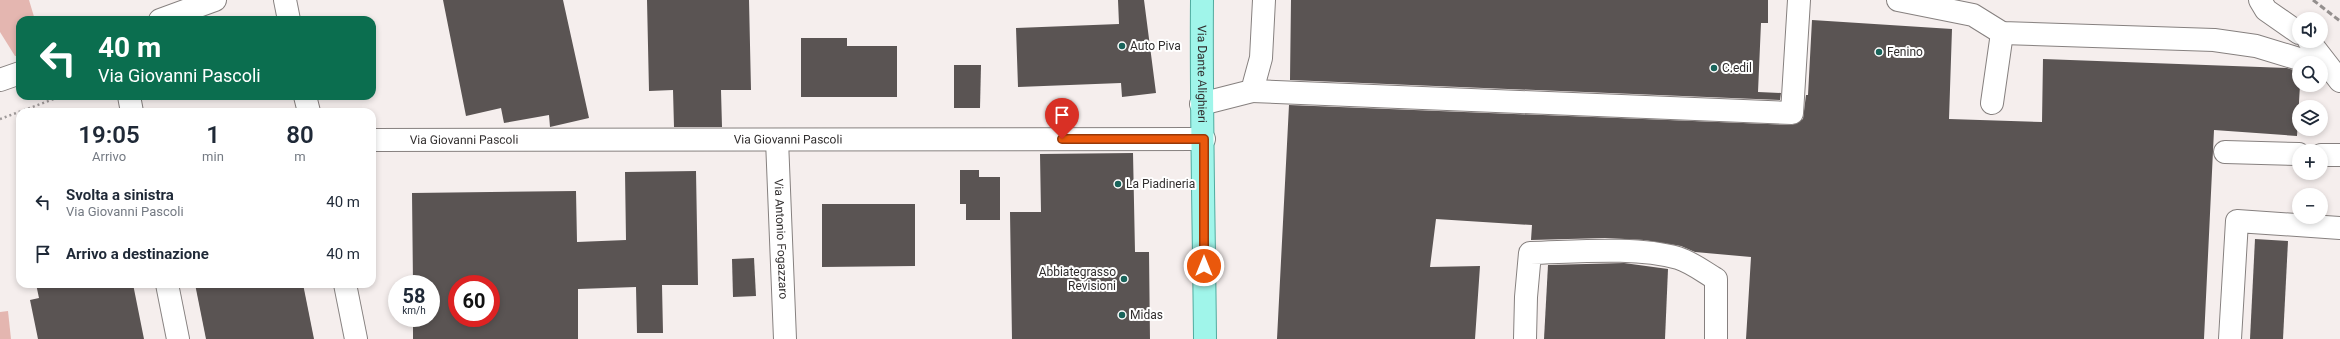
<!DOCTYPE html>
<html lang="it">
<head>
<meta charset="utf-8">
<style>
	:root { --surface:#fff; --page:#f6f6f7; --text:#1f2937; --muted:#747a83 }
	body { margin:0; font-family:Roboto,sans-serif; background:var(--page); color:var(--text); height:100vh; display:flex; flex-direction:column; font-size:15px; white-space:nowrap }
	* { box-sizing:border-box; margin:0 }
	p { font-size:13px; color:var(--muted) }
	.icon { flex:none; width:22px; height:22px; fill:none; stroke:currentColor; stroke-width:2; stroke-linecap:round; stroke-linejoin:round }
	.map { position:relative; flex:1; overflow:hidden }
	.panel { position:absolute; left:16px; top:108px; width:360px; height:180px; display:flex; flex-direction:column; background:var(--surface); border-radius:12px; box-shadow:0 2px 6px #0003 }
	.panel>* { flex:none }
	.top-card { position:absolute; left:16px; top:16px; width:360px; height:84px; border-radius:12px; box-shadow:0 2px 6px #0003; background:#0b6e4f; color:#fff; overflow:hidden }
	.buttons { position:absolute; left:2292px; top:12px; display:grid; gap:8px }
	.buttons a { display:grid; place-items:center; width:36px; height:36px; border-radius:50%; background:var(--surface); box-shadow:0 2px 6px #0003; font-size:20px }
	.speed { position:absolute; left:388px; top:275px; display:flex; gap:8px; font-size:20px; font-weight:700; text-align:center }
	.speed>* { display:grid; place-content:center; width:52px; height:52px; border-radius:50%; background:var(--surface); box-shadow:0 2px 6px #0003; line-height:1 }
	.speed small { font-size:10px; font-weight:400 }
	.speed .limit { border:6px solid #d22; background:#fff; color:#111 }
	.pin { position:absolute; display:grid; place-items:center; width:34px; height:34px; color:#fff; margin:-41px -17px; border-radius:50% 50% 50% 0; rotate:-45deg; box-shadow:0 0 4px #0007 }
	.pin .icon { rotate:45deg }
	.me { position:absolute; width:44px; margin:-22px; rotate:0deg; stroke-linejoin:round; filter:drop-shadow(0 0 3px #0008) }
	.turn { display:flex; align-items:center; gap:14px; height:84px; padding:0 16px; font-size:18px }
	.turn .icon { width:52px; height:52px; stroke-width:2.5 }
	.turn b { display:block; font-size:28px; line-height:34px }
	.eta { display:flex; justify-content:space-evenly; align-items:center; height:68px; text-align:center }
	.eta b { font-size:24px; font-weight:600; line-height:28px }
	ul { padding:0; list-style:none }
	li { display:flex; align-items:center; gap:12px; height:52px; padding:0 16px }
	li div { flex:1 }
	li b { display:block; font-size:15px }
	li em { font-style:normal }
	.map>svg:first-child { display:block }
	.green { fill:#e4b6b0 }
	.building { fill:#5a5453; fill-rule:evenodd }
	.lines { fill:none; stroke-linecap:round; stroke-linejoin:round }
	.minor-casing { stroke:#86807f; stroke-width:24 }
	.major-casing { stroke:#50ab9f; stroke-width:24 }
	.path { stroke:#9e9999; stroke-width:2.5; stroke-dasharray:2 3; stroke-linecap:butt }
	.minor { stroke:#fff; stroke-width:22 }
	.major { stroke:#a0f5ea; stroke-width:22 }
	.rail { stroke:#948f8e; stroke-width:3; stroke-dasharray:6 3; stroke-linecap:butt }
	.route-casing { stroke:#983908; stroke-width:10 }
	.route { stroke:#ea580c; stroke-width:7 }
	.poi-dot { fill:#19645b; stroke:#fff; stroke-width:1.5 }
	.labels { text-anchor:middle; stroke-width:4; stroke-linejoin:round; paint-order:stroke }
	.poi-label { font-size:12px; fill:#312e2e; stroke:#fff; text-anchor:start }
	.street-label { font-size:12px; fill:#312e2e; stroke:#fff }
</style>
</head>
<body>
<div class="map">
<svg width="2340" height="339" viewBox="0 0 2340 339">
	<rect width="100%" height="100%" fill="#f5eeed"/>
	<g class="green">
		<polygon points="0,0 29,0 35,20 20,20 20,56 15,56 0,32"/>
		<polygon points="8,311 11,339 0,339 0,312"/>
	</g>
	<g class="building">
		<polygon points="443,0 563,0 589,118 550,127 549,115 504,123 501,108 466,116"/>
		<polygon points="647,0 749,0 751,90 721,90 722,127 674,127 673,90 649,91"/>
		<polygon points="1118,0 1144,0 1156,93 1122,97 1121,83 1018,87 1016,28 1119,24"/>
		<polygon points="1291,0 1768,0 1768,23 1761,23 1758,92 1781,93 1780,100 1290,80"/>
		<polygon points="1812,20 1952,29 1949,119 2042,122 2043,59 2287,68 2299,72 2300,85 2297,136 2214,130 2204,339 1746,339 1751,257 1695,252 1681,246 1644,240 1605,238 1531,240 1532,225 1436,219 1430,267 1480,266 1475,339 1277,339 1289,105 1792,125 1803,119 1806,95 1808,95"/>
		<polygon points="801,38 847,38 847,46 897,46 897,97 801,97"/>
		<polygon points="954,65 981,65 980,108 954,108"/>
		<polygon points="1133,153 1135,252 1149,252 1150,339 1012,339 1010,212 1041,212 1040,154"/>
		<polygon points="960,170 979,170 979,177 1000,177 1000,220 966,220 966,204 960,204"/>
		<path d="M696,171L698,285H662L663,333H637L636,287L578,289V339H413V318H431V284H413L412,193L576,191L577,242L626,240L625,172ZM457,284H491V318H457Z"/>
		<polygon points="822,204 915,204 915,266 822,267"/>
		<polygon points="2255,239 2288,241 2283,339 2250,339"/>
		<polygon points="754,258 756,296 733,297 732,259"/>
		<polygon points="1624,263 1668,269 1665,339 1544,339 1548,265"/>
		<polygon points="36,284 133,284 144,339 38,339 30,300 39,298"/>
		<polygon points="195,284 303,284 314,339 206,339"/>
	</g>
	<g class="lines">
		<defs>
			<g id="minor">
				<polyline points="285,0 289,20"/>
				<polyline points="1898,0 1973,15 2002,33 2214,40 2256,46 2312,63"/>
				<polyline points="2260,0 2266,10 2299,33"/>
				<polyline points="160,20 215,0"/>
				<polyline points="2309,41 2340,81"/>
				<polyline points="0,80 20,73"/>
				<polyline points="1252,91 1792,113 1799,0"/>
				<polyline points="129,96 132,112"/>
				<polyline points="305,96 309,112"/>
				<polyline points="1992,103 2002,33"/>
				<polyline points="1201,104 1252,91 1261,58 1264,0"/>
				<path id="s1" d="M372,140L1204,139"/>
				<path id="s2" d="M777,140L785,339"/>
				<polyline points="2225,152 2299,154"/>
				<polyline points="2321,155 2340,155"/>
				<polyline points="167,284 178,339"/>
				<polyline points="345,284 356,339"/>
				<path d="M1525,339L1526,297L1530,253C1574,252 1636,246 1678,258C1691,262 1704,272 1716,279V339"/>
				<polyline points="2230,339 2237,221 2340,228"/>
			</g>
			<g id="major">
				<path id="s3" d="M1202,0C1201,113 1204,226 1205,339"/>
			</g>
		</defs>
		<use href="#minor" class="minor-casing"/>
		<use href="#major" class="major-casing"/>
		<polyline class="path" points="0,119 62,96"/>
		<use href="#minor" class="minor"/>
		<use href="#major" class="major"/>
		<polyline class="rail" points="2313,0 2340,21"/>
	</g>
	<g class="lines">
		<defs>
			<polyline id="route" points="1062,139 1204,139 1204,266"/>
		</defs>
		<use href="#route" class="route-casing"/>
		<use href="#route" class="route"/>
	</g>
	<g class="poi-dot">
		<circle cx="1122" cy="46" r="4"/>
		<circle cx="1879" cy="52" r="4"/>
		<circle cx="1714" cy="68" r="4"/>
		<circle cx="1118" cy="184" r="4"/>
		<circle cx="1124" cy="279" r="4"/>
		<circle cx="1122" cy="315" r="4"/>
	</g>
	<g class="labels">
		<g class="poi-label">
			<text x="1130" y="50">Auto Piva</text>
			<text x="1887" y="56">Fenino</text>
			<text x="1722" y="72">C.edil</text>
			<text x="1126" y="188">La Piadineria</text>
			<text x="1116" y="276" text-anchor="end">Abbiategrasso<tspan x="1116" dy="14">Revisioni</tspan></text>
			<text x="1130" y="319">Midas</text>
		</g>
		<g class="street-label">
			<text dy="4" stroke="none"><textPath href="#s3" startOffset="74">Via Dante Alighieri</textPath></text>
			<text dy="4" stroke="none"><textPath href="#s1" startOffset="416">Via Giovanni Pascoli</textPath></text>
			<text dy="4" stroke="none"><textPath href="#s1" startOffset="92">Via Giovanni Pascoli</textPath></text>
			<text dy="4" stroke="none"><textPath href="#s2" startOffset="99">Via Antonio Fogazzaro</textPath></text>
		</g>
	</g>
</svg>
<div class="buttons">
<a><svg class="icon" aria-label="sound" viewBox="0 0 24 24"><path d="M4 9h4l5-4v14l-5-4H4zM17 9q2 3 0 6"/></svg></a>
<a><svg class="icon" aria-label="search" viewBox="0 0 24 24"><circle cx="10" cy="10" r="6"/><path d="M15 15l6 6"/></svg></a>
<a><svg class="icon" aria-label="layers" viewBox="0 0 24 24"><path d="M12 4l9 5-9 5-9-5zM3 14l9 5 9-5"/></svg></a>
<a>+</a>
<a>−</a>
</div>
<div class="speed"><div>58<small>km/h</small></div><div class="limit">60</div></div>
<div class="pin" style="left:1062px;top:139px;background:#d93025"><svg class="icon" aria-label="arrive" viewBox="0 0 24 24"><path d="M6 21V4h12l-3 4 3 4H6"/></svg></div>
<svg class="me" style="left:1204px;top:266px" viewBox="-20 -20 40 40"><circle r="17" fill="#ea580c" stroke="#fff" stroke-width="3"/><path d="M0-11L8 9 0 5-8 9z" fill="#fff"/></svg>
<div class="top-card">
<div class="turn"><svg class="icon" aria-label="left" viewBox="0 0 24 24"><path d="M17 20v-9H6M10 6l-5 5 5 5"/></svg><div><b>40 m</b>Via Giovanni Pascoli</div></div>
</div>
<section class="panel">
<div class="eta">
<div><b>19:05</b><p>Arrivo</p></div>
<div><b>1</b><p>min</p></div>
<div><b>80</b><p>m</p></div>
</div>
<ul>
<li><svg class="icon" aria-label="left" viewBox="0 0 24 24"><path d="M17 20v-9H6M10 6l-5 5 5 5"/></svg><div><b>Svolta a sinistra</b><p>Via Giovanni Pascoli</p></div><em>40 m</em></li>
<li><svg class="icon" aria-label="arrive" viewBox="0 0 24 24"><path d="M6 21V4h12l-3 4 3 4H6"/></svg><div><b>Arrivo a destinazione</b></div><em>40 m</em></li>
</ul>
</section>
</div>
</body>
</html>
